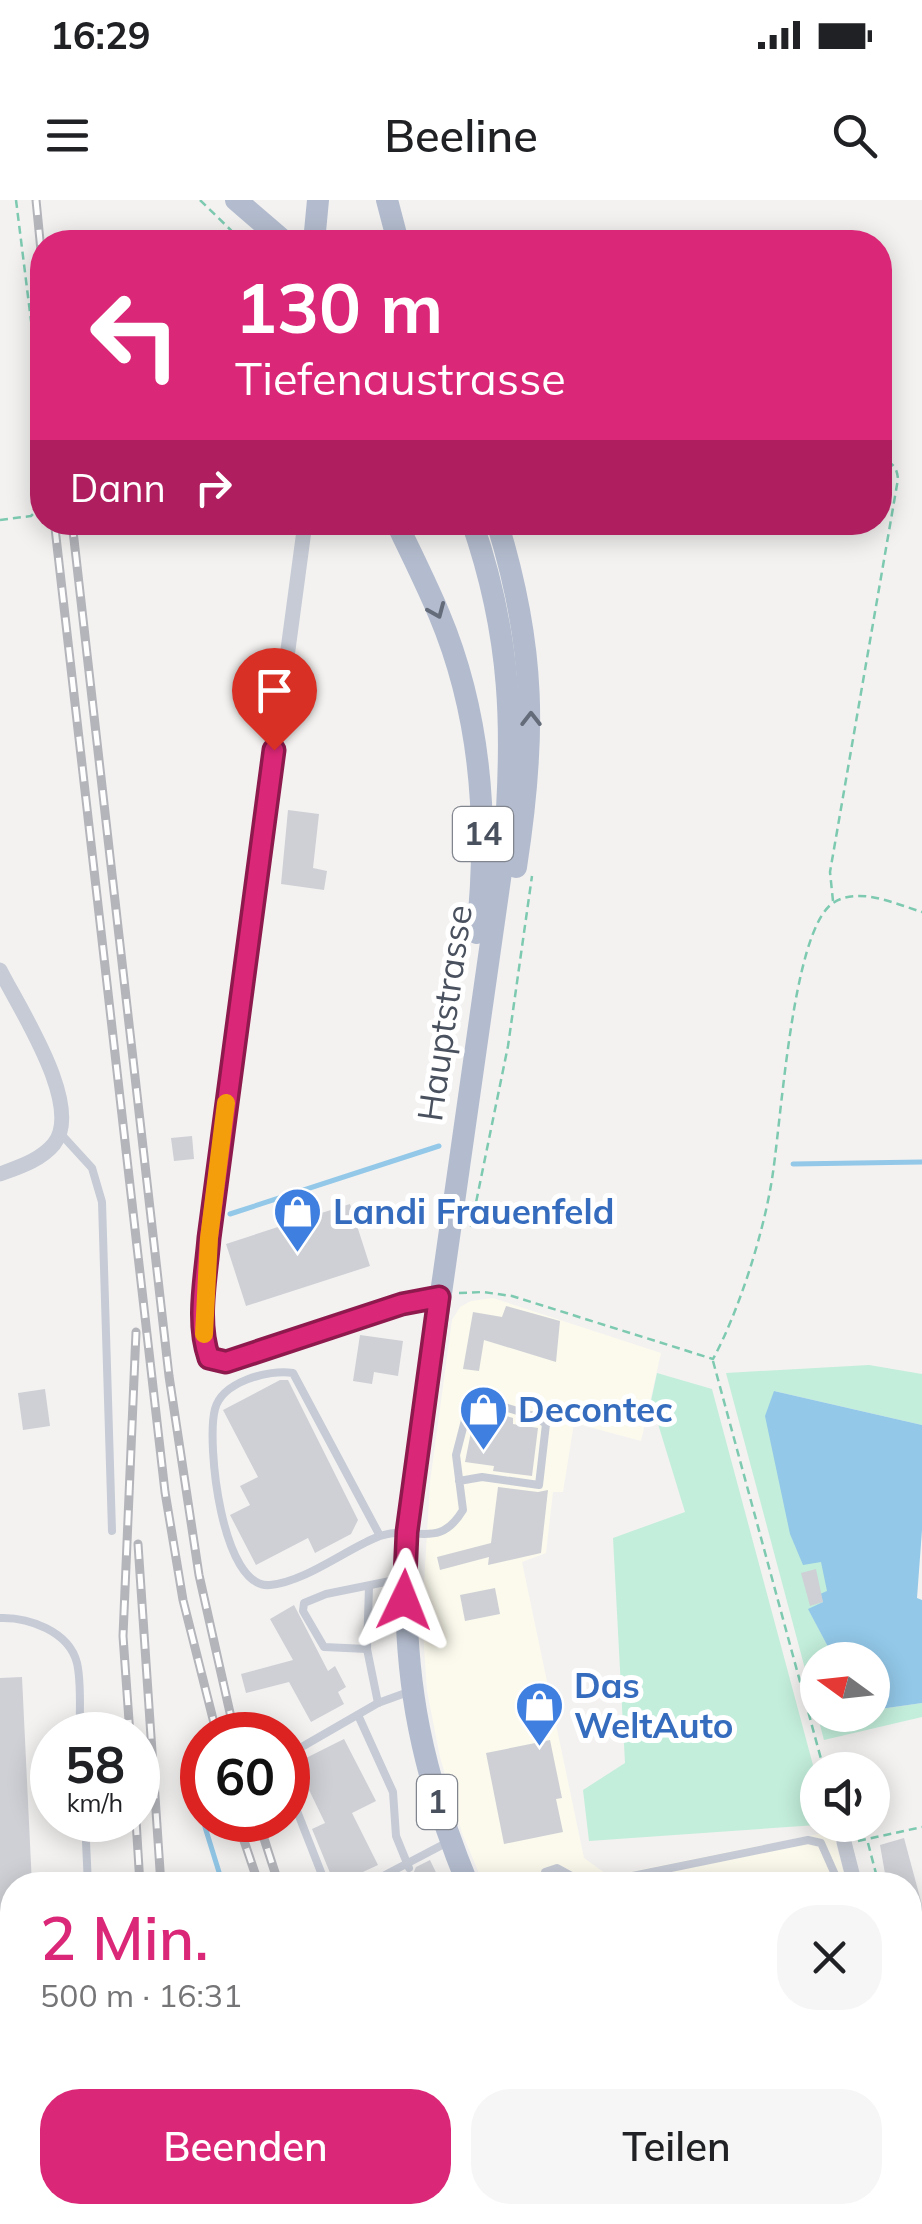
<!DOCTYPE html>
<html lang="de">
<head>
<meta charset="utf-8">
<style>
	:root { --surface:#fff; --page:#f6f6f6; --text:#202124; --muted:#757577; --accent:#db2777 }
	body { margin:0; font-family:Mulish,sans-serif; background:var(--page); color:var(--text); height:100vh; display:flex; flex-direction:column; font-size:38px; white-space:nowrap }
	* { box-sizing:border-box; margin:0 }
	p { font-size:32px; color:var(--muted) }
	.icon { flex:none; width:55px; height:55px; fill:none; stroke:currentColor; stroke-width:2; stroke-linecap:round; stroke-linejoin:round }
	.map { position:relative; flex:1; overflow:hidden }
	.details { position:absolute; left:0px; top:1672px; width:922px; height:352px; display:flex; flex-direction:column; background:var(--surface); border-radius:40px 40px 0 0; box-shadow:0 5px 25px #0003 }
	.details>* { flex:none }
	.banner { position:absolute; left:30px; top:30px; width:862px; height:305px; border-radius:40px; box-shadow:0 5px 25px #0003; background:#db2777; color:#fff; overflow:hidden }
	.needle { width:65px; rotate:285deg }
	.fabs { position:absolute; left:800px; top:1442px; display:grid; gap:20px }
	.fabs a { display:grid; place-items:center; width:90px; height:90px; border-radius:50%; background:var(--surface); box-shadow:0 5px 25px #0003; font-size:50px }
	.speed { position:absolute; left:30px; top:1512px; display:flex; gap:20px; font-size:50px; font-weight:700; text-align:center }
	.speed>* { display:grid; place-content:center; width:130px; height:130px; border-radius:50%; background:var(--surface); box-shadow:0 5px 25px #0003; line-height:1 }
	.speed small { font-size:25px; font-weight:400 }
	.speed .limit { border:15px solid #d22; background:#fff; color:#111 }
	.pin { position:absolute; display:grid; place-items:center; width:85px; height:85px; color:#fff; margin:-102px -42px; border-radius:50% 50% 50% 0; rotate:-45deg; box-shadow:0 0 10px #0007 }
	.pin .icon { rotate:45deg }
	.me { position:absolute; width:110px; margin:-55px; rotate:2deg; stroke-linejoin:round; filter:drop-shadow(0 0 8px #0008) }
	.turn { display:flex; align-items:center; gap:35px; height:210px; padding:0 40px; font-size:45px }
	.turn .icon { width:130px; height:130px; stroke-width:2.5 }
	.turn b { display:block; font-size:70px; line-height:85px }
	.then { display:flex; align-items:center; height:95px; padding:0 40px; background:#0003; gap:20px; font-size:38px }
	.round { display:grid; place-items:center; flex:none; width:105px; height:105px; border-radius:40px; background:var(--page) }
	.head { display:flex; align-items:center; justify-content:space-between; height:170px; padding:0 40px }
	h1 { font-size:60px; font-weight:600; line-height:75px; color:var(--accent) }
	.button { display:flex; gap:20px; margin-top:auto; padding:20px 40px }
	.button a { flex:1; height:115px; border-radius:40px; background:var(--accent); color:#fff; font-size:40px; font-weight:600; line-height:115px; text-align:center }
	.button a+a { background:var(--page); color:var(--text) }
	.status { display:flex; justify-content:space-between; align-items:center; height:70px; padding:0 50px; background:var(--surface); direction:ltr }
	.status svg { height:28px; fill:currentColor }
	header { display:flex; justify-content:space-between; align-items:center; height:130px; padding:0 40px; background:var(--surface); font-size:45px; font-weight:600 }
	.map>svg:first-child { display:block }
	.commercial { fill:#fcfaed }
	.green { fill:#c3eedb }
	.water { fill:#93c8e8 }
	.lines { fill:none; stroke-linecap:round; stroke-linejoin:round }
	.stream { stroke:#93c8e8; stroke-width:5 }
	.building { fill:#ced0d5 }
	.path { stroke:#7dcab1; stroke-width:2.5; stroke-dasharray:8 5; stroke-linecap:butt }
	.lane { stroke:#c6cbd5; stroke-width:8 }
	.street { stroke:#c6cbd5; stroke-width:15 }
	.primary { stroke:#b3bcce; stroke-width:22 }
	.rail-casing { stroke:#b4b5bb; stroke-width:9 }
	.rail { stroke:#fff; stroke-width:5; stroke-dasharray:15; stroke-linecap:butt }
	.oneway { stroke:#646c7a }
	.route-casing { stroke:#8e194d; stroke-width:25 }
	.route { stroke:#db2777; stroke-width:18 }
	.slow { stroke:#f59e0b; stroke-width:18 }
	.labels { text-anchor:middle; stroke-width:10; stroke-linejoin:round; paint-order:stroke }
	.shield { fill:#fff; stroke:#80858e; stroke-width:2.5 }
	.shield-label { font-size:32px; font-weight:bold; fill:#4a515e }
	.street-label { font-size:35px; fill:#4a515e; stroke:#fff }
	.shop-label { font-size:35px; font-weight:bold; fill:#366cbe; stroke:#fff; text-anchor:start }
</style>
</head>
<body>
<div class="status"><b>16:29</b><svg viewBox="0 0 49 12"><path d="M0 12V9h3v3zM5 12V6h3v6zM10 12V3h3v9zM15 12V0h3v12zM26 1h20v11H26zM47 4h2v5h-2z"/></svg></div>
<header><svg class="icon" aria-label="menu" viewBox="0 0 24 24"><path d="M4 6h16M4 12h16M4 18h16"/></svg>Beeline<svg class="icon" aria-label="search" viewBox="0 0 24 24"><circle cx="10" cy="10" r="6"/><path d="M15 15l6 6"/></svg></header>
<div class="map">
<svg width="922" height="2024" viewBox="0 0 922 2024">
	<rect width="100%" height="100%" fill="#f3f2f1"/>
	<g class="commercial">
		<polygon points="493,1098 661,1153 641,1241 574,1223 563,1292 553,1292 546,1353 522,1362 584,1658 609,1676 833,1631 847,1685 484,1685 462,1633 440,1557 427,1491 422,1417 430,1282 452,1120 460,1107 471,1101"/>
		<polygon points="910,1925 922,1971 922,2024 654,2024 649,2013 910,2012"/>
	</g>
	<g class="green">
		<polygon points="869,1165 922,1174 922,1225 774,1191 827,1379 828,1391 823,1402 809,1410 835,1460 818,1460 818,1515 872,1515 873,1510 922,1503 922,1517 824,1540 726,1173"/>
		<polygon points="657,1173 712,1189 817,1580 817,1625 589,1641 583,1590 625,1563 613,1338 685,1312 651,1201"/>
	</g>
	<polygon class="water" points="774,1191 922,1225 922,1330 917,1398 922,1400 922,1503 873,1510 872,1460 835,1460 808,1409 823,1402 820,1394 827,1391 821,1362 803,1365 790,1334 765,1216"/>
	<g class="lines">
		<g class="stream">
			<polyline points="793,964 922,962"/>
			<polyline points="230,1014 439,946"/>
			<polyline points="205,1627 223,1685"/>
			<polyline points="0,1981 12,1980"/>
		</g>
	</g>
	<g class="building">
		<polygon points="288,610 319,614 313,668 327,671 324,690 281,684"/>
		<polygon points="192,936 194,959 174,961 171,938"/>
		<polygon points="310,1001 315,1015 350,1004 370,1066 246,1106 226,1044 284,1025 279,1011"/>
		<polygon points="506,1106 560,1121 556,1162 484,1140 479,1171 463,1169 473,1112 502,1117"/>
		<polygon points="360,1135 403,1141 398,1176 374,1172 372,1184 353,1181"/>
		<polygon points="280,1180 288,1180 358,1320 351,1334 315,1353 308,1338 256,1365 230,1315 250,1305 240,1286 258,1277 223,1210"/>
		<polygon points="45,1189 50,1226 23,1230 18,1193"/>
		<polygon points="476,1207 513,1218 513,1224 538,1228 532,1276 493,1271 494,1266 465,1262"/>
		<polygon points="498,1287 538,1292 548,1290 541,1353 488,1365 489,1357 440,1370 437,1357 491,1343"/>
		<polygon points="816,1369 823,1402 810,1406 801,1373"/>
		<polygon points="495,1388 500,1414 465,1421 460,1395"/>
		<polygon points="294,1405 328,1471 335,1466 346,1487 338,1492 344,1504 311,1522 289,1482 246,1493 241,1474 293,1460 270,1419"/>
		<polygon points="22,1477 32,1685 12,1685 12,1862 0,1863 0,1478"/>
		<polygon points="344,1539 376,1601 352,1613 378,1665 335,1685 312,1629 325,1623 296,1563"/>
		<polygon points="550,1540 562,1598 556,1599 563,1632 504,1644 486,1553"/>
		<polygon points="904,1638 922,1705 922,1788 918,1788 910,1758 910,1685 887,1685 880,1645"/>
		<polygon points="430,1660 442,1685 382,1685 404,1674 413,1674 416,1667"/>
		<polygon points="12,2010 12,2012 64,2012 65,2024 0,2024 0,2011"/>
		<polygon points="187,2012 272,2012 276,2024 191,2024"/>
		<polygon points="431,2012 469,2012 474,2024 436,2024"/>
		<polygon points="542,2012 589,2012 594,2024 548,2024"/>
	</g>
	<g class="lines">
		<g class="path">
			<polyline points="16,0 42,209"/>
			<polyline points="200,0 243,42"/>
			<polyline points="0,320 31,316 42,305"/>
			<polyline points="264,322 288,323"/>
			<path d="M833,701L830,672L898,279C897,266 892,263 880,258"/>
			<polyline points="471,1027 508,846 532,676"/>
			<path d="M459,1093L483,1092L512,1096L713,1159C738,1113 762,1038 771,985C781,931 791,731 833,703C858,686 896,704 922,712"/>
			<polyline points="713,1161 824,1570"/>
			<polyline points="858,1641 922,1627"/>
			<polyline points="868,1643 879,1685"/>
			<polyline points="910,1803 917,1830 910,1832"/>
			<polyline points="424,2012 428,2024"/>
		</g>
		<g class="lane">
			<polyline points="60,933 92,968 102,1002 112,1331"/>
			<path d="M380,1336L293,1173C268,1169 222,1182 215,1209C206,1243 222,1390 270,1385C304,1382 344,1351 375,1338C413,1322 437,1353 463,1310L456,1255L471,1197L534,1216L546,1224L539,1285L482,1277L459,1281"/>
			<polyline points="369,1387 367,1449 378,1503"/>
			<path d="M0,1418C28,1417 69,1431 77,1463C82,1485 79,1512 80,1535"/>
			<polyline points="367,1449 324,1447 303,1411 304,1403 326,1394 400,1379"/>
			<polyline points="358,1515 393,1592 396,1636 409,1668"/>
			<polyline points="288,1562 293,1552 378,1503 411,1491"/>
			<polyline points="288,1588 326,1685"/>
			<polyline points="85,1620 88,1685"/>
			<polyline points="366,1685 446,1643"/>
			<polyline points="544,1685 545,1672 557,1668 588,1685"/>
			<polyline points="588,1685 808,1640 821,1643 837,1679 851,1685"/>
			<polyline points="0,1920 12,1919"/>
			<polyline points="497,2012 501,2024"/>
			<polyline points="817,2012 823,2024"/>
		</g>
		<g class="street">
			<path d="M305,323L209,1038C206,1077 197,1121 209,1158L227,1162L402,1104L439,1097"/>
			<path d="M0,770C19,808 84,906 54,944C41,960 19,967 0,974"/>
			<polyline points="844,1642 855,1685"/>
			<polyline points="910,1899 922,1945"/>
		</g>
		<g class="primary">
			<polyline points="236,0 285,42"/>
			<polyline points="387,0 398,42"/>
			<polyline points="314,42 318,0"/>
			<path d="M396,322C411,353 426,383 439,414C482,516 489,624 477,733"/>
			<path d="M497,322C536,448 536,538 516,667"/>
			<path d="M468,1685C417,1561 401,1466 407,1332L504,651C514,532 512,437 472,322"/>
			<polyline points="633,2012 639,2024"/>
		</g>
		<defs>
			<g id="rail">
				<polyline points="36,0 42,61"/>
				<polyline points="72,322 169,1176 199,1375 235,1535"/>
				<polyline points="55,328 165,1292 183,1400 217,1535"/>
				<polyline points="138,1344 161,1685"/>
				<polyline points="130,1535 123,1436 136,1132"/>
				<polyline points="136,1620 140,1685"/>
				<polyline points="237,1620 259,1685"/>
				<polyline points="258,1620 279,1685"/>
				<polyline points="372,2012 377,2024"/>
				<polyline points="408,2012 412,2024"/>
			</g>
		</defs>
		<use href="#rail" class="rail-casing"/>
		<use href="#rail" class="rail"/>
	</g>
	<defs><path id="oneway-chevron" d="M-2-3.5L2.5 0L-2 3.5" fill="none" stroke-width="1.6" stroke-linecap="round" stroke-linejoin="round" transform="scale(2.5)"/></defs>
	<g class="oneway">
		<use href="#oneway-chevron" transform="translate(437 411) rotate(67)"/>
		<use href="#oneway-chevron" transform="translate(531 519) rotate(-90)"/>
	</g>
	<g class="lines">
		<defs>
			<path id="route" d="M274,550L209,1038C206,1077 196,1121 209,1158L226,1162L402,1104L439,1097L407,1332L404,1400"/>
		</defs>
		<use href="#route" class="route-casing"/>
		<use href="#route" class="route"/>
		<polyline class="slow" points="204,1134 209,1038 226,903"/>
	</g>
	<defs>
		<symbol id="shop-pin" viewBox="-11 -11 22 30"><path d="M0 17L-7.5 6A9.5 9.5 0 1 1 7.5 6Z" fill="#3f7fe0" stroke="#fff"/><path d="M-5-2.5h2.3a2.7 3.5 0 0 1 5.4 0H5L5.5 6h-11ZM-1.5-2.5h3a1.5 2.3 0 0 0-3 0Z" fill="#fff"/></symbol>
	</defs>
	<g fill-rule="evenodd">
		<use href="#shop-pin" x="270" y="984" width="55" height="75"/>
		<use href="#shop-pin" x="456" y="1182" width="55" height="75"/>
		<use href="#shop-pin" x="512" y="1478" width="55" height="75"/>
	</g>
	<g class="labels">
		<g class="shield">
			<rect x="453" y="607" width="60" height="54" rx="8"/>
			<rect x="417" y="1575" width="40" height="54" rx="8"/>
		</g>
		<g class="shield-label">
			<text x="483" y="645">14</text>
			<text x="437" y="1613">1</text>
		</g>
		<g class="street-label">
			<text transform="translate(445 813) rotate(-82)" y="12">Hauptstrasse</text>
		</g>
		<g class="shop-label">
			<text x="333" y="1024">Landi Frauenfeld</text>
			<text x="518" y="1222">Decontec</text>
			<text x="574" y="1498">Das<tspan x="574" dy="40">WeltAuto</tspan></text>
		</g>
	</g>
</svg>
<div class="fabs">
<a><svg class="needle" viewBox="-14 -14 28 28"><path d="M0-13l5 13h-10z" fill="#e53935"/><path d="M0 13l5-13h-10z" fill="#757577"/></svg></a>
<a><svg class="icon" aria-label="sound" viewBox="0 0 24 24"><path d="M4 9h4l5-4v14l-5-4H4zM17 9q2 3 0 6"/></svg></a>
</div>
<div class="speed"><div>58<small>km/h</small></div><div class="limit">60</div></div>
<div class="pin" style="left:274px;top:550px;background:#d93025"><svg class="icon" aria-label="arrive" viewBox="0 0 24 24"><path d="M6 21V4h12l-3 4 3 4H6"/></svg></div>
<svg class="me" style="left:404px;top:1400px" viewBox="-20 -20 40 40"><path d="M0-17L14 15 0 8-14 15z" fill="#db2777" stroke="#fff" stroke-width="4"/></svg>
<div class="banner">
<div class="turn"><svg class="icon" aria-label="left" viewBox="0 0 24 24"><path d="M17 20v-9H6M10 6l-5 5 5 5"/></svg><div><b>130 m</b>Tiefenaustrasse</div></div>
<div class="then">Dann<svg class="icon" aria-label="right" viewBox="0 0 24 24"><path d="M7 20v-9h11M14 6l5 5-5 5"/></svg></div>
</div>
<section class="details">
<div class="head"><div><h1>2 Min.</h1><p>500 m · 16:31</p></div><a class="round"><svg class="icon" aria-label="close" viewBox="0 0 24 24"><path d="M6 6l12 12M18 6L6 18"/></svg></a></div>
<div class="button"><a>Beenden</a><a>Teilen</a></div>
</section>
</div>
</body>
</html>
